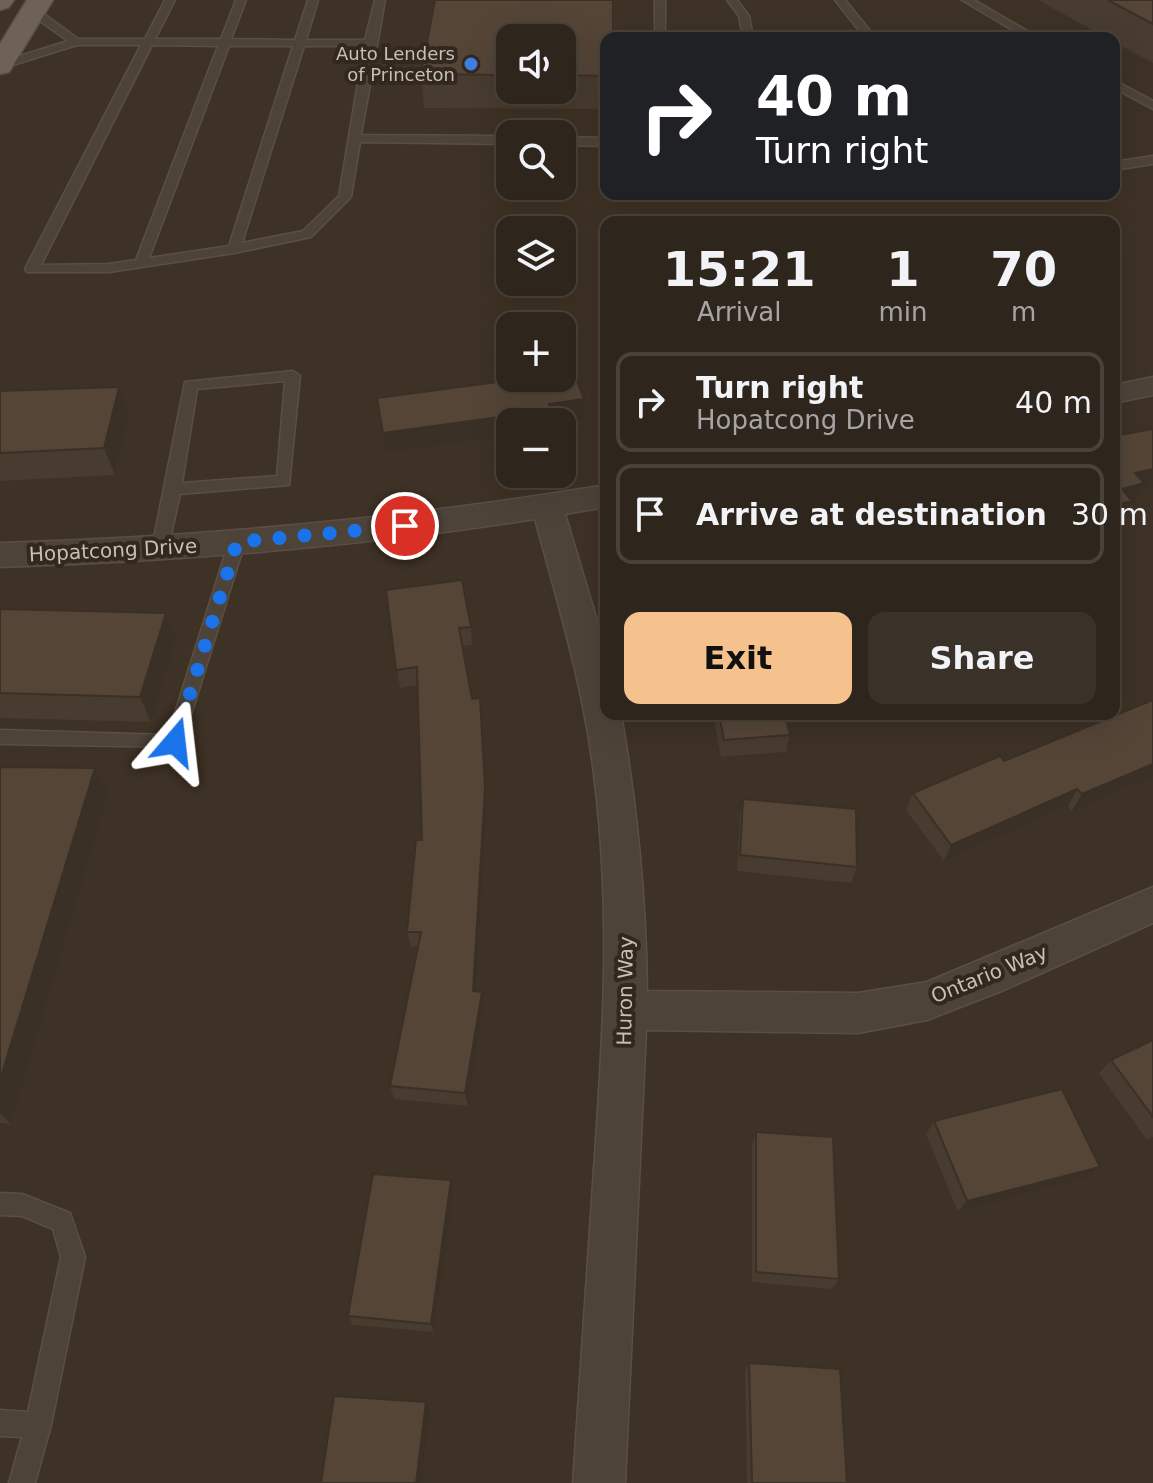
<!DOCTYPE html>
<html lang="en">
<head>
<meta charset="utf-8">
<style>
	:root { --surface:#2e251c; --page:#3a3129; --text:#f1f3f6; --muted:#a7a5a3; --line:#49423b; --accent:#f5c28e }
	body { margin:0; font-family:"DejaVu Sans",sans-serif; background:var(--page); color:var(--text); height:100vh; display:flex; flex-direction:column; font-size:30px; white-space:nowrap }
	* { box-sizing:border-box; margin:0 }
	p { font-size:26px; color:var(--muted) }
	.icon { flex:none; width:44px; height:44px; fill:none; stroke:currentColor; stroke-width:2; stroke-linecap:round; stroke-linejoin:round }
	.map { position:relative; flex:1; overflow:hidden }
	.side { position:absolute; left:600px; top:216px; width:520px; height:504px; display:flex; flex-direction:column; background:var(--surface); border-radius:16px; box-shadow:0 8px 32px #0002,0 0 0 2px var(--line) }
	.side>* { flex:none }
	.banner { position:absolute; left:600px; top:32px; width:520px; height:168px; border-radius:16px; box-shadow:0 8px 32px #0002,0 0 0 2px var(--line); background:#202124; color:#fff; overflow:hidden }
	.fabs { position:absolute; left:496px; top:24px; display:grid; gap:16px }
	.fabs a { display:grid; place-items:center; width:80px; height:80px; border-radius:16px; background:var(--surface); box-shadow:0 8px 32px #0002,0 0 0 2px var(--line); font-size:40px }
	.pin { position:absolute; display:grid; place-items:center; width:68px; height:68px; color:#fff; margin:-34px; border:4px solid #fff; border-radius:50%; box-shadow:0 2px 8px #0007 }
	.me { position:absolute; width:88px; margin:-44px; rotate:17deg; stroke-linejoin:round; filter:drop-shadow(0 0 6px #0008) }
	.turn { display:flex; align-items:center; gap:28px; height:168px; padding:0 24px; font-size:36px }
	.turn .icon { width:104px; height:104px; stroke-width:2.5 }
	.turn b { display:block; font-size:56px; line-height:68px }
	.eta { display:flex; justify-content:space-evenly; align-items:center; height:136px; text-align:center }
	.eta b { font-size:48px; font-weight:600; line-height:56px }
	.primary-button { display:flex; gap:16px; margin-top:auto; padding:16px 24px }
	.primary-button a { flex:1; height:92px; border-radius:16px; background:var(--accent); color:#111; font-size:32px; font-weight:600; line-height:92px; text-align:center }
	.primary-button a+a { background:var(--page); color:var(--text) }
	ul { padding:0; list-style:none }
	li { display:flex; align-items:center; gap:24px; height:100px; margin:0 16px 12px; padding:0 8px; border:4px solid var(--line); border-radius:16px }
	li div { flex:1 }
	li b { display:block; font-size:30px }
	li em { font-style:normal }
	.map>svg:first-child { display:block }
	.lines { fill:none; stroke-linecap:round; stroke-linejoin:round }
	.lane-casing { stroke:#5a4f45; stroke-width:3 }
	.street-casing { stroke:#5a4f45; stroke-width:3 }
	.primary-casing { stroke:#5a4f45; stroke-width:3 }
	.lane { fill:#4e4339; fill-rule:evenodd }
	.street { fill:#4e4339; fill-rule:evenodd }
	.primary { fill:#6e6257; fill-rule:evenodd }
	.wall { fill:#483b2f; fill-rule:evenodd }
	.shaded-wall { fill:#3b3026 }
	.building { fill:#544537; stroke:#3b3026; stroke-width:2 }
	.route { stroke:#1a73e8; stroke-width:14; stroke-dasharray:0 25.2 }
	.shop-dot { fill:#3f7fe0; stroke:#33281e; stroke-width:3 }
	.labels { text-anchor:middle; stroke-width:8; stroke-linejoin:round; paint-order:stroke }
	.far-poi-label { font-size:18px; fill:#c9bfb5; stroke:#33281e; text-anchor:end }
	.street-label { font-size:20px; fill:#c9bfb5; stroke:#33281e }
</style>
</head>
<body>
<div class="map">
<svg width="1153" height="1483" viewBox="0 0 1153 1483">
	<rect width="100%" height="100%" fill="#3e3125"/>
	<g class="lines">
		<defs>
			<g id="lane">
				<path d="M165,0H175L155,39H221L236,0H246L231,39L295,40L308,0H318L306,40H365L375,0H385L361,135L510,136V144L360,142L351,197L311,237L234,253L109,272H27L25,269L141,45H77L0,69V62L68,41L29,13V9H37L78,39H145ZM152,45L218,46L136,260L109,264L41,265ZM229,46H293L229,246L149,258ZM304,46H364L339,196L303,231L242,243Z"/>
				<rect x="655" y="0" width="10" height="38"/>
				<polygon points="727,0 737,0 749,16 753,38 743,38 739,16"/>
				<polygon points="835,0 845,0 876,38 865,38"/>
				<polygon points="962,0 974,0 1039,38 1026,38"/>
				<polygon points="1114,80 1153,101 1153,109 1114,88"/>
				<polygon points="562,137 606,138 606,146 562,145"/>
				<polygon points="1153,156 1153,164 1114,170 1114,162"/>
				<path d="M293,371L300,376L289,485L180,494L168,548L166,552H154L152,548L185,382ZM285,381L277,476L182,483L197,389Z"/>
				<polygon points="237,536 245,542 181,747 0,744 0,730 168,735 229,542"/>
				<polygon points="0,1193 22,1194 70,1213 85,1257 51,1425 35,1483 9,1483 22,1437 0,1436 0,1410 28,1412 61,1257 53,1229 22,1216 0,1215"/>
			</g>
			<g id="street">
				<polygon points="1153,377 1153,395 1114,403 1114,385"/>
				<path d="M606,485V507L565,514L606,651V714H621C637,806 646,898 647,991L858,993L927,982L1153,887V923L1004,990L927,1020L858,1033L646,1030L625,1483H573C580,1378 587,1274 594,1169C603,1040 611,913 595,783C585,692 559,607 535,519C358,547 179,561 0,567V543C204,537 405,518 606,485Z"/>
			</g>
			<g id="primary">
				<polygon points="0,0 14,0 9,7 0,10"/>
				<polygon points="27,0 53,0 9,72 0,74 0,44"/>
			</g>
		</defs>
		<use href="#lane" class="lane-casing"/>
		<use href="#street" class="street-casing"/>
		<use href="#primary" class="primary-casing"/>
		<use href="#lane" class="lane"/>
		<use href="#street" class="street"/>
		<use href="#primary" class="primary"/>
	</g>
	<g class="wall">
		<path d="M435,0H613V38H606V109L424,108L421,74ZM510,38H562V90H510Z"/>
		<polygon points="1038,0 1153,0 1153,63 1114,42 1114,38 1107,38"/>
		<polygon points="0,391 129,414 115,475 0,481"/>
		<polygon points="386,590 471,627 472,645 462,646 472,699 480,698 487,805 476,991 482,992 484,1006 468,1106 394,1099 390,1086 418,947 411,947 407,932 422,840 418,685 400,688"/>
		<polygon points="0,609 166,613 176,639 151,722 0,718"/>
		<polygon points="1153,700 1072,811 1068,806 944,861 906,810 913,793 1004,761"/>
		<polygon points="713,714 785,714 790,735 786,752 721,757"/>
		<polygon points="0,767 95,768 109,792 11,1124 0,1123"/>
		<polygon points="743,799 857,867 851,883 737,871 740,816"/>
		<polygon points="1153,1040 1153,1137 1147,1140 1099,1073 1111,1060"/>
		<polygon points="934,1121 1087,1178 958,1212 926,1134"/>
		<polygon points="756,1132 839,1279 832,1289 752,1282 752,1144"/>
		<polygon points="451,1180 454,1192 434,1332 353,1325 348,1316"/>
		<polygon points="749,1363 847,1483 747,1483 745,1371"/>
	</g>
	<g class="shaded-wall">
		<polygon points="119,387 129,414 115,475 104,448"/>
		<polygon points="584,399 583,418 560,422 510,422 510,435 386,452 383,433"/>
		<polygon points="1153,469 1153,486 1141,489 1135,502 1130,503 1123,520 1114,522 1114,505 1122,489 1135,473"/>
		<polygon points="166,613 176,639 151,722 140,697"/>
		<polygon points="480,698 487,805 475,1006 473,991"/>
		<polygon points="1153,764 1153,776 1072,811 1082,794"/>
		<polygon points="95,768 109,792 11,1124 0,1113 0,1080"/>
		<polygon points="1077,789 1068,806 944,861 951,845"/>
		<polygon points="482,992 484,1006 468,1106 465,1093"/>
		<polygon points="1100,1167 1087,1178 958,1212 967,1201"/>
		<polygon points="451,1180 454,1192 434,1332 431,1324"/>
		<polygon points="426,1402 430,1409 421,1483 416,1483"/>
	</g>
	<g class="building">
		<polygon points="435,0 613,0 613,38 606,38 606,76 562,75 562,38 510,38 510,75 421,74"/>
		<polygon points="1108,0 1153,0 1153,24"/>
		<polygon points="571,366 584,399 549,404 550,410 383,433 377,398 498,382 497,378 510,376 510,378 562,378 562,368"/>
		<polygon points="119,387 104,448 0,453 0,391"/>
		<polygon points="1153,429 1153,469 1135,473 1144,483 1122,489 1132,501 1114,505 1114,436"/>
		<polygon points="462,580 471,627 459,628 472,699 480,698 485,788 473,991 482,992 465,1093 390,1086 421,932 407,932 416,840 422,840 417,667 396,670 386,590"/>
		<polygon points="0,609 166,613 140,697 0,693"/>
		<polygon points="1153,700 1153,764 1082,794 1077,789 951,845 913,793 1000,756 1004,761"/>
		<polygon points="719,714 785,714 790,735 724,740"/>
		<polygon points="0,767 95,768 0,1080"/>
		<polygon points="743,799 856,809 857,867 740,855"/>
		<polygon points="1153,1040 1153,1117 1111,1060"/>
		<polygon points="1062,1089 1100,1167 967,1201 934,1121"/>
		<polygon points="756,1132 833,1137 839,1279 756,1272"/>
		<polygon points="373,1174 451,1180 431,1324 348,1316"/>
		<polygon points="749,1363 840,1369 847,1483 752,1483"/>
		<polygon points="334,1396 426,1402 416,1483 321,1483"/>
	</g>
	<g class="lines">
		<polyline class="route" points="175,742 237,542 405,526"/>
	</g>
	<circle class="shop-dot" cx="471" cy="64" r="8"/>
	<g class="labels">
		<g class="far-poi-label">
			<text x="455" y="60">Auto Lenders<tspan x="455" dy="21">of Princeton</tspan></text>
		</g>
		<g class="street-label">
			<text transform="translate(113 550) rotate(-3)" y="7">Hopatcong Drive</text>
			<text transform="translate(989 974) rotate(-22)" y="7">Ontario Way</text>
			<text transform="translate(625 991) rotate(-89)" y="7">Huron Way</text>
		</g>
	</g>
</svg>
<div class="fabs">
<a><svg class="icon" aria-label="sound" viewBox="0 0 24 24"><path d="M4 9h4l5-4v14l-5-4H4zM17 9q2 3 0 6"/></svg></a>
<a><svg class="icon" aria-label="search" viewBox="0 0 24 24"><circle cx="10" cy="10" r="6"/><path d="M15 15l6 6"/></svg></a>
<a><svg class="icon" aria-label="layers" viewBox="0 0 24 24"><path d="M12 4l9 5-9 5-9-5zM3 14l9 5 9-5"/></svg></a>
<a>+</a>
<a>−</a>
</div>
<div class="pin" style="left:405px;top:526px;background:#d93025"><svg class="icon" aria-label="arrive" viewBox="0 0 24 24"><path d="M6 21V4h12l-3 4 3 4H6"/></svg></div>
<svg class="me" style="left:175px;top:742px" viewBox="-20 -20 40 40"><path d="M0-17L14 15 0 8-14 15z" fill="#1a73e8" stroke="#fff" stroke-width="4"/></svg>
<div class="banner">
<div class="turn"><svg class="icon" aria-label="right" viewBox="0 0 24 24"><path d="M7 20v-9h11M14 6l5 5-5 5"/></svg><div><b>40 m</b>Turn right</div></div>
</div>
<section class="side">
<div class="eta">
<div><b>15:21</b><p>Arrival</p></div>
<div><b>1</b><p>min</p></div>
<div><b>70</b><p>m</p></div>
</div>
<ul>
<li><svg class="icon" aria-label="right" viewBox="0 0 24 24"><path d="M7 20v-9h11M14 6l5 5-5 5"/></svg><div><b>Turn right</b><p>Hopatcong Drive</p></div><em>40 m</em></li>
<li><svg class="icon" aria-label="arrive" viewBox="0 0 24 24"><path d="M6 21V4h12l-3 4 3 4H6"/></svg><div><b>Arrive at destination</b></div><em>30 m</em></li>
</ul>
<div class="primary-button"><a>Exit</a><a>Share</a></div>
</section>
</div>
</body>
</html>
